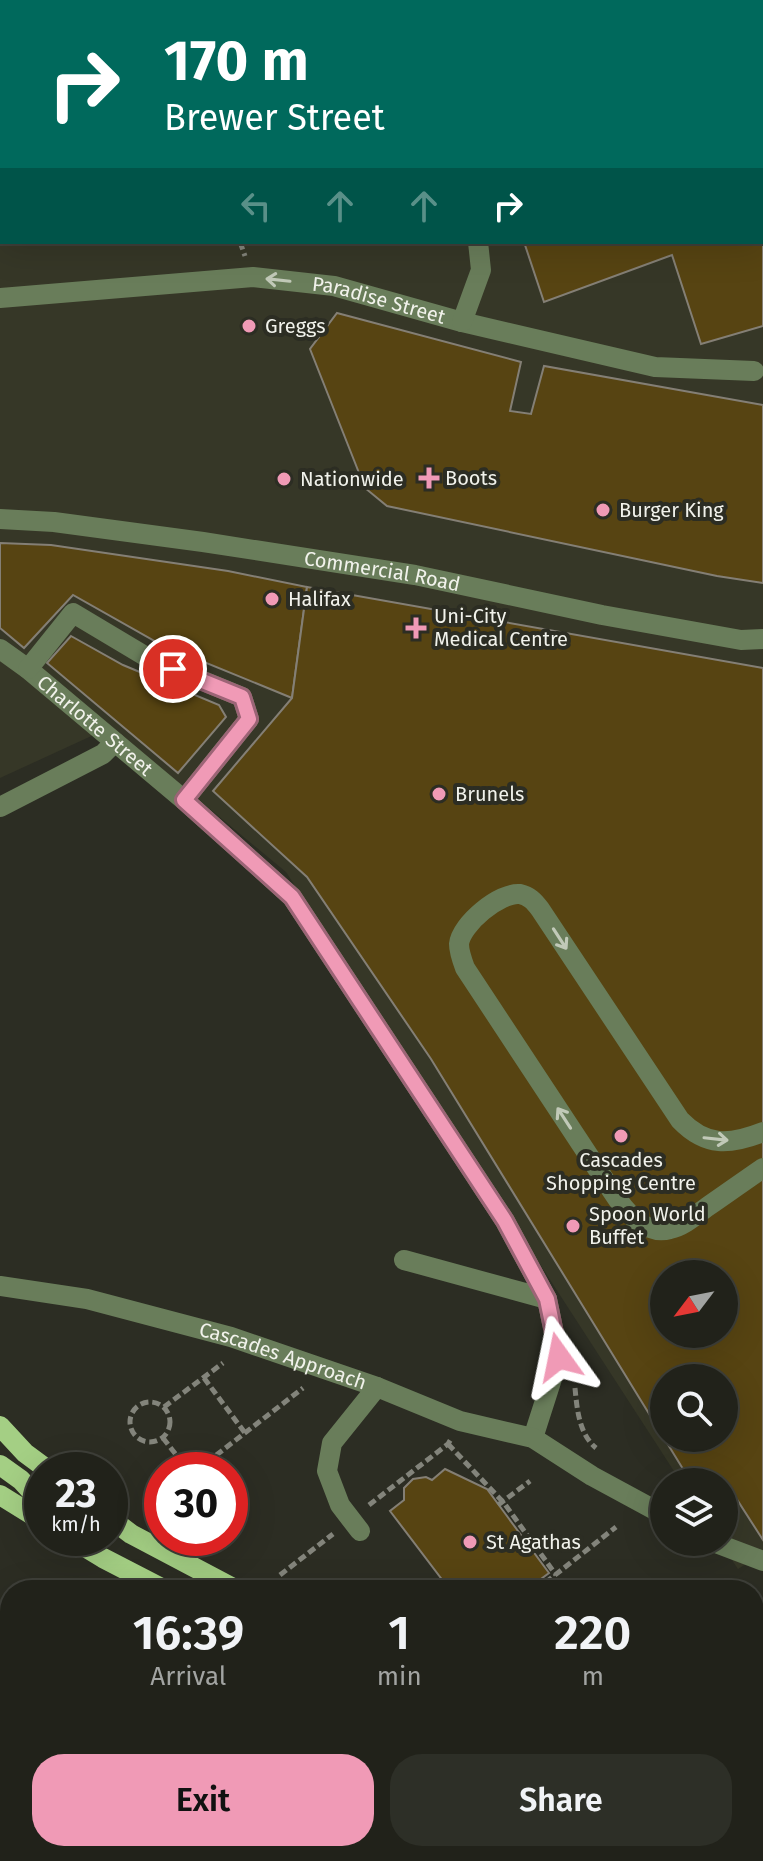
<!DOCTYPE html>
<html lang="en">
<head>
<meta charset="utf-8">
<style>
	:root { --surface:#21221a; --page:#2d2f27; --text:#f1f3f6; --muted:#a2a4a2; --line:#3e3f39; --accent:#f09ab6 }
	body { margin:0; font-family:"Fira Sans",sans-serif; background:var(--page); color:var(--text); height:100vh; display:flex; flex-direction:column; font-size:30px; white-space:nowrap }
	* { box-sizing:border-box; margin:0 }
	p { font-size:26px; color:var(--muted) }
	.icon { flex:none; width:44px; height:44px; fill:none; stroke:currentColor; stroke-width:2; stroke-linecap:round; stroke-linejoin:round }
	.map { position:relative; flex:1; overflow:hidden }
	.side { position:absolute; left:0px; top:1580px; width:764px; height:282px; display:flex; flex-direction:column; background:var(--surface); border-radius:32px 32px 0 0; box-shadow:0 8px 32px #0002,0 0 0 2px var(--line) }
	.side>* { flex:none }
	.banner { position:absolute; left:0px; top:0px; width:764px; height:244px; box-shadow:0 8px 32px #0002,0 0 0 2px var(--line); background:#00695c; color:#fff; overflow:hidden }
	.needle { width:52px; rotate:238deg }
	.buttons { position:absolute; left:650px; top:1260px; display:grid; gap:16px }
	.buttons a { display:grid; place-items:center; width:88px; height:88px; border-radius:50%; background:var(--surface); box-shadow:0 8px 32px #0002,0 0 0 2px var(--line); font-size:40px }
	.speed { position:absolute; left:24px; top:1452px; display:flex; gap:16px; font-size:40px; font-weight:700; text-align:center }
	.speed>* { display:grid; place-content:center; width:104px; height:104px; border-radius:50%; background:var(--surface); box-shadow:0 8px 32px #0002,0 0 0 2px var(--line); line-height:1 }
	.speed small { font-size:20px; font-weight:400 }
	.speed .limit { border:12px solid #d22; background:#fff; color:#111 }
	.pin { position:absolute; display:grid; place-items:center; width:68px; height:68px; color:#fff; margin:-34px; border:4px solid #fff; border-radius:50%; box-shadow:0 2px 8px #0007 }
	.me { position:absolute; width:88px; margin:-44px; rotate:348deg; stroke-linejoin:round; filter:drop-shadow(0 0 6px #0008) }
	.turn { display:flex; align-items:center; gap:28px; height:168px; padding:0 32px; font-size:36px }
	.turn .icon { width:104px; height:104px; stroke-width:2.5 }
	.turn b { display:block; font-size:56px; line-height:68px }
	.lanes { display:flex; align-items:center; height:76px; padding:0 32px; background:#0003; justify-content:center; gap:40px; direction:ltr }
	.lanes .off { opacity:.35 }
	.eta { display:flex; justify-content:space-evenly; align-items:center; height:136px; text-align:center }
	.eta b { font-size:48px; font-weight:600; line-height:56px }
	.cta { display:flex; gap:16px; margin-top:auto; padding:16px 32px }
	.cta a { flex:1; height:92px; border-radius:32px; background:var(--accent); color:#111; font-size:32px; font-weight:600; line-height:92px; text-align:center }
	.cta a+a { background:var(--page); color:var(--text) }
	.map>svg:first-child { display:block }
	.built { fill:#363727; fill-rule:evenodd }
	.building { fill:#574412; stroke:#847f75; stroke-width:2; fill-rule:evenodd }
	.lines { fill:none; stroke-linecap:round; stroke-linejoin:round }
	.path { stroke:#83847b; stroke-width:5; stroke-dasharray:8 4; stroke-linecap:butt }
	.minor { stroke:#697d5a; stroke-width:20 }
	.major { stroke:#a4cf84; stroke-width:20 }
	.oneway { stroke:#c1c9b8 }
	.route-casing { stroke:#9c6476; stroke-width:20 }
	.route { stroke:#f09ab6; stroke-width:14 }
	.poi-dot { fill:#f09ab6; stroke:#2c2d23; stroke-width:3 }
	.labels { text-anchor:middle; stroke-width:8; stroke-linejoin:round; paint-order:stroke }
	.street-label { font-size:20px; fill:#f1f2eb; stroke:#2c2d23 }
	.poi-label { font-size:20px; fill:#f1f2eb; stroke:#2c2d23; text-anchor:start }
</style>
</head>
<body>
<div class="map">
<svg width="763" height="1861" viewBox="0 0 763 1861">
	<rect width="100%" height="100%" fill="#2c2d23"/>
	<path class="built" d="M114,0H763V1553L738,1569L720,1542H724V1482H681L286,872L111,727L0,778V137L2,135V242H762V2H114ZM664,1274H724V1334H664ZM664,1378H724V1438H664Z"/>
	<g class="building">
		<polygon points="180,0 375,0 370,2 181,2"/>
		<polygon points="590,0 763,0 763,326 701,344 672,255 544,302 524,242 762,242 762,2 585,2"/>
		<polygon points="337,313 521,362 510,411 531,414 544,366 763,405 763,583 717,576 387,506 365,488 310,349"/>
		<polygon points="0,543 51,545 228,571 307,587 292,698 160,644 73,595 24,648 0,628"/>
		<path d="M307,587L763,668V1540L727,1484L724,1486V1482H691L431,1059L307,877L213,791L292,698ZM664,1274H724V1334H664ZM664,1378H724V1438H664Z"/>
		<polygon points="71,636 123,665 219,705 226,717 178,773 47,663"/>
		<polygon points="445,1469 487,1489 549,1573 526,1590 450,1590 390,1511 404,1500 404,1488 413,1479 426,1477 432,1480"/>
		<polygon points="754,1847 763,1851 763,1861 473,1861 477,1852 754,1852"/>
		<polygon points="298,1852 403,1852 423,1861 294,1861"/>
	</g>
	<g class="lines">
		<g class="path">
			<polyline points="240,242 245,256"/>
			<polyline points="204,1378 245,1433"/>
			<path d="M575,1388C577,1409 579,1434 596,1448"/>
			<circle cx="150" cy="1422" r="20"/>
			<polyline points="164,1407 223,1363"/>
			<polyline points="163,1438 188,1470"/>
			<polyline points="448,1444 504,1503 556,1575"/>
			<polyline points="197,1470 303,1388"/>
			<polyline points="369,1505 448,1444 451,1439"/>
			<polyline points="498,1505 530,1481"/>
			<polyline points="145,1511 162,1497"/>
			<polyline points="280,1575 333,1534"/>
			<polyline points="536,1590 616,1527"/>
			<polyline points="754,1704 763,1705"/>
		</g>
		<g class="minor">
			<polyline points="134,2 134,0"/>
			<polyline points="518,2 523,0"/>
			<polyline points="0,140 2,139"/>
			<polyline points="0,180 2,178"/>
			<path id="s1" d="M0,298L253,277L334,286L462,322L655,367L754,371"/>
			<polyline points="462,322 481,270 478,242"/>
			<path id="s2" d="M0,519L54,522L203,542L415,575L602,615L741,640L763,639"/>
			<path id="s3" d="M0,649L28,669L184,800L292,897L505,1221L547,1299L559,1357L533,1438"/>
			<polyline points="28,669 73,613 150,659 242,697 249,719 184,800"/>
			<polyline points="0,807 103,754 115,742"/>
			<path d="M763,1132C730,1145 706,1147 680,1120L540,909C534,901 529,896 520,894C500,892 461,924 459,944C459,952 462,960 465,968L612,1191C624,1210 644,1236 670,1229C684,1226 696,1215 707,1207C726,1194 744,1181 763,1168"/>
			<polyline points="404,1260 547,1299"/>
			<path id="s4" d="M0,1286L87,1299L231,1337L377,1387L460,1421L533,1438L592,1476L664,1515"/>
			<polyline points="360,1531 340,1505 327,1471 332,1443 377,1387"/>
			<polyline points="713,1542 763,1561"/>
		</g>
		<g class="major">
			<polyline points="0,1426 25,1453 48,1470"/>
			<polyline points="0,1465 21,1480 42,1503"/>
			<polyline points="0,1495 42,1521"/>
			<polyline points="110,1518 131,1534 237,1590"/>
			<polyline points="70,1538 103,1558 165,1590"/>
			<polyline points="754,1635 763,1635"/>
			<polyline points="754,1673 763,1674"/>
		</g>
	</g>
	<defs><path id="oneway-shaft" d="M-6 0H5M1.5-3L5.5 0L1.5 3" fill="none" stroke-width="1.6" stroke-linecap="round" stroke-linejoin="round" transform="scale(2)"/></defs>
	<g class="oneway">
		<use href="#oneway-shaft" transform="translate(278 280) rotate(-174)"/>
		<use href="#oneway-shaft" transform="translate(560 939) rotate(57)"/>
		<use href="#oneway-shaft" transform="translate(564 1118) rotate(-123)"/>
		<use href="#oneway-shaft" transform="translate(716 1139) rotate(6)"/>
	</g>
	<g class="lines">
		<defs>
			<polyline id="route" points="173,669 242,697 249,719 184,800 292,897 505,1221 547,1299 559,1357"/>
		</defs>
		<use href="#route" class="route-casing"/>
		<use href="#route" class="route"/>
	</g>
	<g class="poi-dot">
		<circle cx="249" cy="326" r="8"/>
		<path d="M425 466h8v8h8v8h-8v8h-8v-8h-8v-8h8z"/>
		<circle cx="284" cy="479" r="8"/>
		<circle cx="603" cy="510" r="8"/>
		<circle cx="272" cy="599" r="8"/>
		<path d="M412 616h8v8h8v8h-8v8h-8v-8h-8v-8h8z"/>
		<circle cx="439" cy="794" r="8"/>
		<circle cx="621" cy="1136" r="8"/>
		<circle cx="573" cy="1226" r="8"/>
		<circle cx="470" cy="1542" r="8"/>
	</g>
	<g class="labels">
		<g class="street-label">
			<text dy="7" stroke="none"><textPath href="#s1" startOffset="382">Paradise Street</textPath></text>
			<text dy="7" stroke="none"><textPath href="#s2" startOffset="386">Commercial Road</textPath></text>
			<text dy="7" stroke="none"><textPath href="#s3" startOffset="122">Charlotte Street</textPath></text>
			<text dy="7" stroke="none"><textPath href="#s4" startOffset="292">Cascades Approach</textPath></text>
		</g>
		<g class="poi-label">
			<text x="265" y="333">Greggs</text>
			<text x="445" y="485">Boots</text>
			<text x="300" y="486">Nationwide</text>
			<text x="619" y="517">Burger King</text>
			<text x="288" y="606">Halifax</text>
			<text x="434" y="623">Uni-City<tspan x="434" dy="23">Medical Centre</tspan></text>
			<text x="455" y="801">Brunels</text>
			<text x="621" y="1167" text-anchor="middle">Cascades<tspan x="621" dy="23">Shopping Centre</tspan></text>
			<text x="589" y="1221">Spoon World<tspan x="589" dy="23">Buffet</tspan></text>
			<text x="486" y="1549">St Agathas</text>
		</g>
	</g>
</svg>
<div class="buttons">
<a><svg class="needle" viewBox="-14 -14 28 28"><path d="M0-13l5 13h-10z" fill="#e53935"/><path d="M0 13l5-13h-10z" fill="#a2a4a2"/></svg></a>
<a><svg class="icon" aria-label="search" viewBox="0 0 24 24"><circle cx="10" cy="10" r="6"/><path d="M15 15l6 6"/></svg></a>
<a><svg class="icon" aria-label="layers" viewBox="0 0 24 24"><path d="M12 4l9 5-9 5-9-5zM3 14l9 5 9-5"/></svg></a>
</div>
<div class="speed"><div>23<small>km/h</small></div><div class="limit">30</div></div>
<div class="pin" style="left:173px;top:669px;background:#d93025"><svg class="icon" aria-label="arrive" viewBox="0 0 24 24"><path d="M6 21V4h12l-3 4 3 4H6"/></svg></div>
<svg class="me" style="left:559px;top:1357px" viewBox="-20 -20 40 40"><path d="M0-17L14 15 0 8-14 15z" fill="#f09ab6" stroke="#fff" stroke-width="4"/></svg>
<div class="banner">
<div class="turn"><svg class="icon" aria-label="right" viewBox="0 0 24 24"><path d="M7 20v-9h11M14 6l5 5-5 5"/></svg><div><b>170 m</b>Brewer Street</div></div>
<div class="lanes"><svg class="icon off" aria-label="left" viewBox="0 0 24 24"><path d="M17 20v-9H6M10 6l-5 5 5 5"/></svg><svg class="icon off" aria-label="ahead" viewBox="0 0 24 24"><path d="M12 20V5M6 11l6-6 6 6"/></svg><svg class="icon off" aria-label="ahead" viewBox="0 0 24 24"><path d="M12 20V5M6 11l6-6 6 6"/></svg><svg class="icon" aria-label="right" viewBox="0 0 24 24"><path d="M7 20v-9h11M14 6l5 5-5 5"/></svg></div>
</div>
<section class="side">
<div class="eta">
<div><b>16:39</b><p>Arrival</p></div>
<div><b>1</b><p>min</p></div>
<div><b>220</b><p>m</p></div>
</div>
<div class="cta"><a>Exit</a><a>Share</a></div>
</section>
</div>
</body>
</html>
